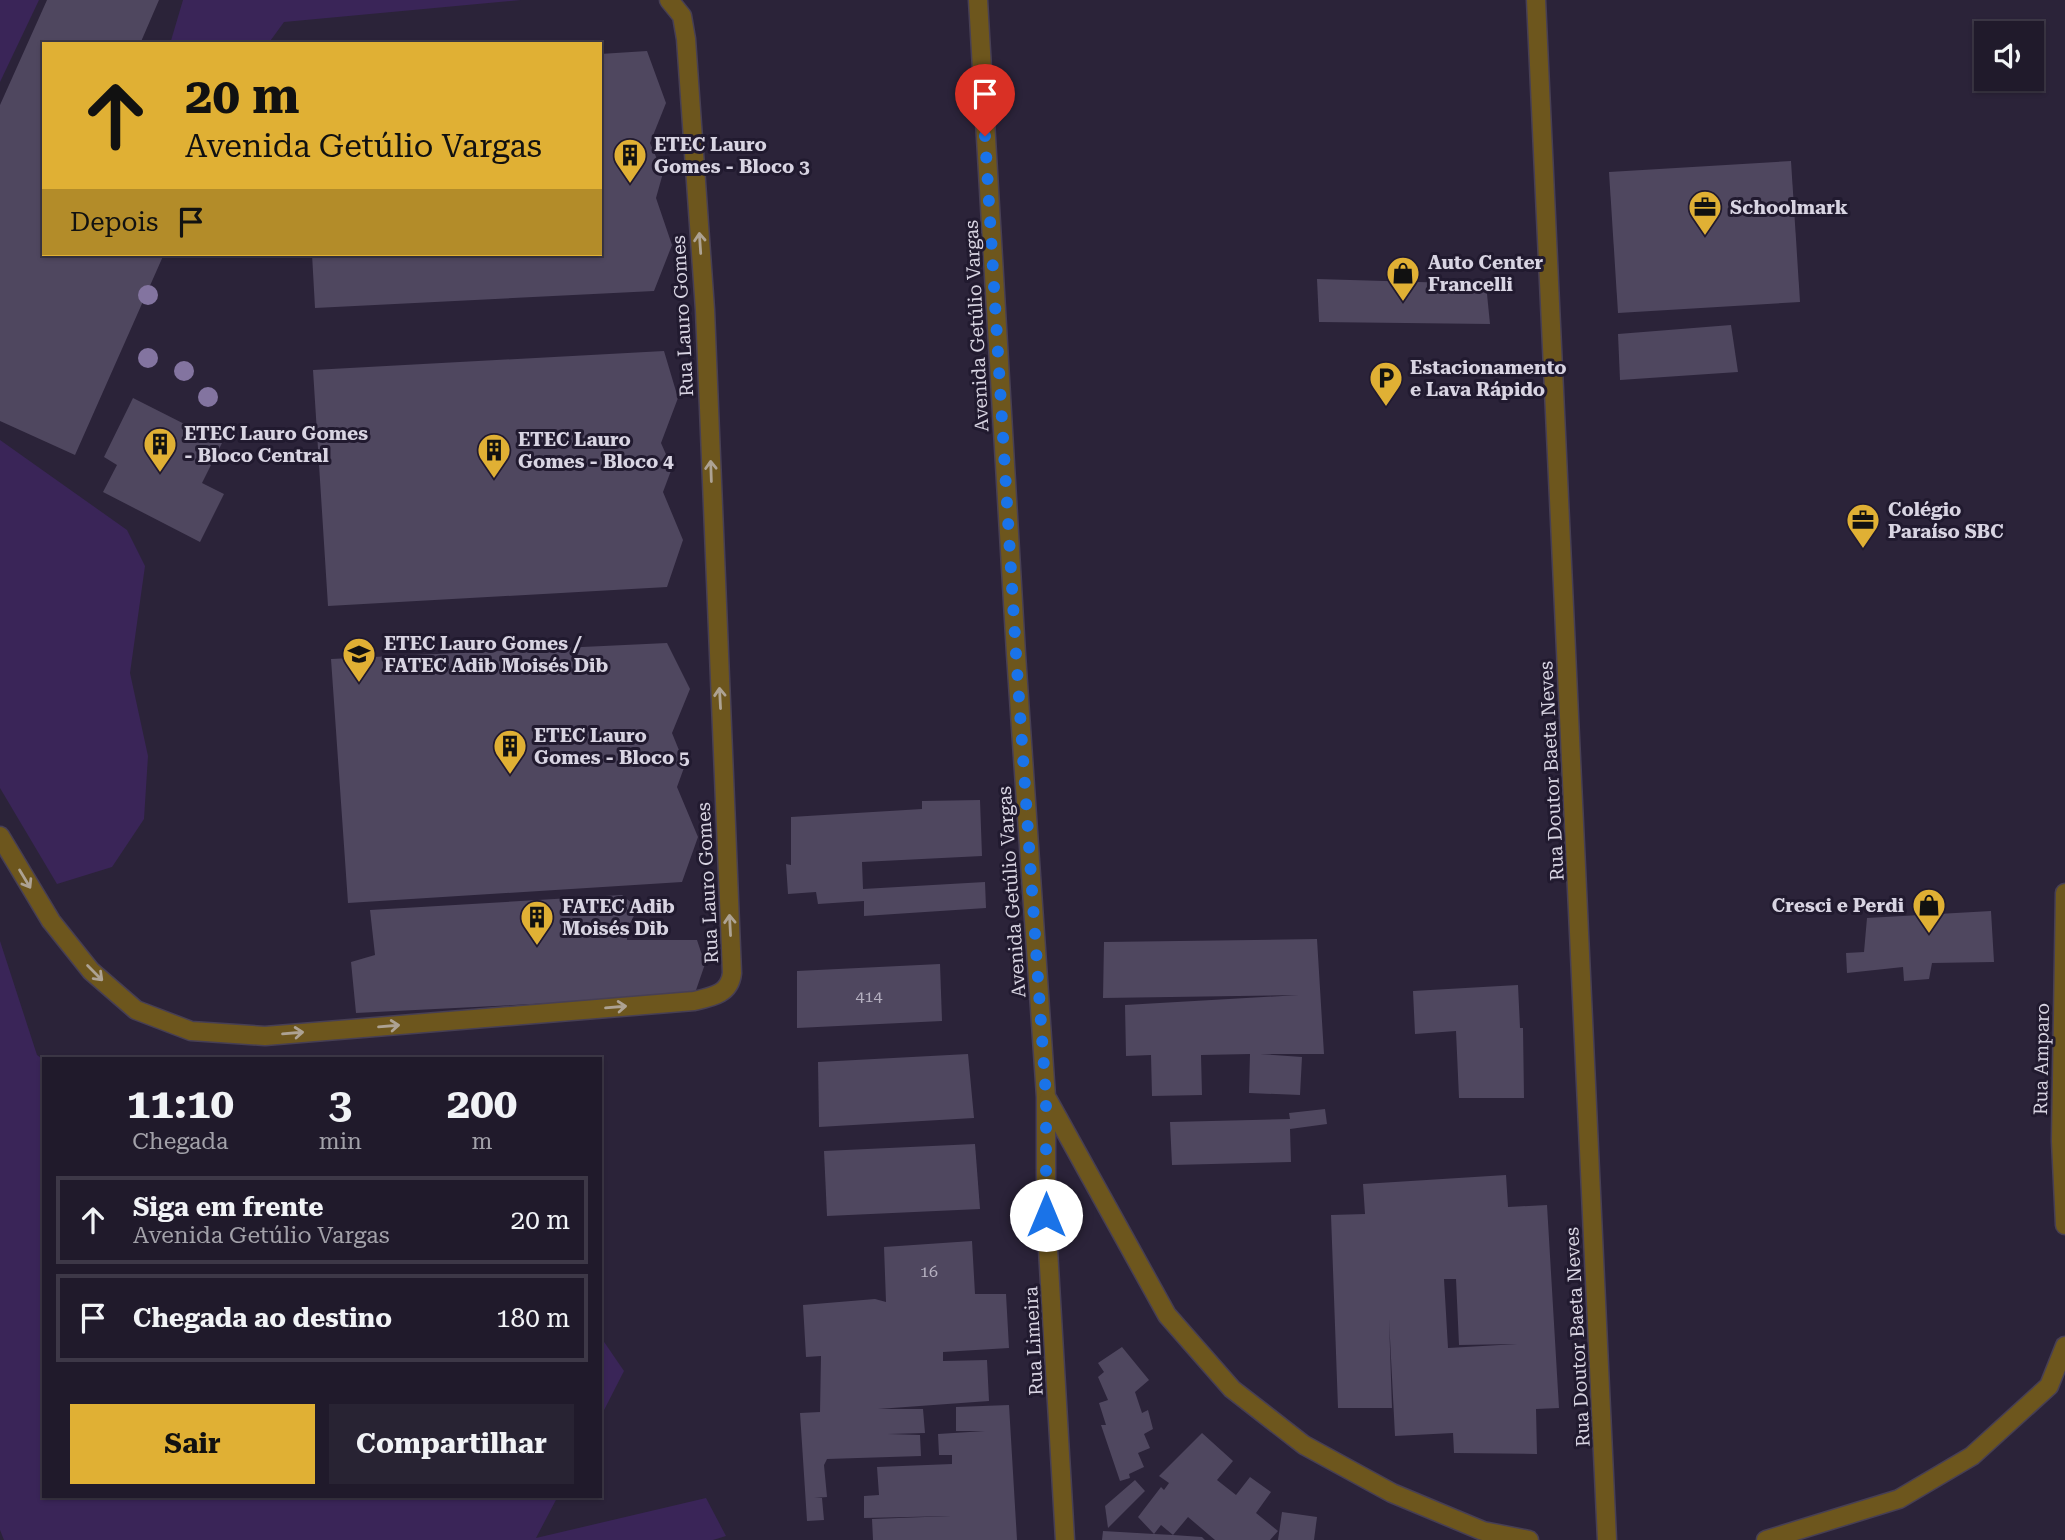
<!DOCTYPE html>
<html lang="pt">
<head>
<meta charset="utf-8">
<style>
	:root { --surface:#201a2b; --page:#282333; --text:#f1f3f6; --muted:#a2a1a9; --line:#3d3847; --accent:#e0b034 }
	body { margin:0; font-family:"Roboto Serif",serif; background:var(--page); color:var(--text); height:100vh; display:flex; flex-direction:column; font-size:26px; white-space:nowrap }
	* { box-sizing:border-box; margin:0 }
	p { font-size:23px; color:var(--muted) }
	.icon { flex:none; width:38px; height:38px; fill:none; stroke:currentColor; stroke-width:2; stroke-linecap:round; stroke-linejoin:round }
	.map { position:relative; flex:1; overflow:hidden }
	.details { position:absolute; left:42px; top:1057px; width:560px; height:441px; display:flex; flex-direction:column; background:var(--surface); border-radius:0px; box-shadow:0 2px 5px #0004,0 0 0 2px var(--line) }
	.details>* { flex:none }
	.top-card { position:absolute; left:42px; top:42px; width:560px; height:214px; border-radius:0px; box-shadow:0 2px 5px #0004,0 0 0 2px var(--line); background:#e0b034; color:#111; overflow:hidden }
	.fabs { position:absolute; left:1974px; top:21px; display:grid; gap:14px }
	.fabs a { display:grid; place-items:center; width:70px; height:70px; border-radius:0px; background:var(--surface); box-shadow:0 2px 5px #0004,0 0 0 2px var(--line); font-size:35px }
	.pin { position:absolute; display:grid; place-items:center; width:60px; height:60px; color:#fff; margin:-72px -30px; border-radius:50% 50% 50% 0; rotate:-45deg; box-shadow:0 0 7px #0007 }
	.pin .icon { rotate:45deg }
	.me { position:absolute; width:77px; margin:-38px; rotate:0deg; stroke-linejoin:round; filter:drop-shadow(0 0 5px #0008) }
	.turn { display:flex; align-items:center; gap:24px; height:147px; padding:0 28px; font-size:32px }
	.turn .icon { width:91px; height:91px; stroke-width:2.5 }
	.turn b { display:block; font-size:49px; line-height:60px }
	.then { display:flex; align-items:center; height:66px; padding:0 28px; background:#0003; gap:14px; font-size:26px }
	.eta { display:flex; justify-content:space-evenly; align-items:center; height:119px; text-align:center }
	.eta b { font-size:42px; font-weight:700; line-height:49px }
	.action { display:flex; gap:14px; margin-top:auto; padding:14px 28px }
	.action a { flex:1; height:80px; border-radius:0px; background:var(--accent); color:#111; font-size:28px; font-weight:700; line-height:80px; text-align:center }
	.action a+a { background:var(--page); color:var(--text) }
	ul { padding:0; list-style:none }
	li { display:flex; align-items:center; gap:21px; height:88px; margin:0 14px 10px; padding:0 14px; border:4px solid var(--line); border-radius:0px }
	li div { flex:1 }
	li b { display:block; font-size:26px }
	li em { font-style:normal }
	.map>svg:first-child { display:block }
	.green { fill:#3a2558 }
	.building { fill:#4f475f; fill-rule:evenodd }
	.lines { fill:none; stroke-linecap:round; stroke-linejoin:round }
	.minor-casing { stroke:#473f54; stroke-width:21 }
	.minor { stroke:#6d561d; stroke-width:18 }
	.tree { fill:#8374a0 }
	.oneway { stroke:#ada293 }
	.route { stroke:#1a73e8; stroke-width:12; stroke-dasharray:0 21.6 }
	.labels { text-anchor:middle; stroke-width:6; stroke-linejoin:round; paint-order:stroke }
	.number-label { font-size:16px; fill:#b6b1c1 }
	.poi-label { font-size:19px; font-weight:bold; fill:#d8d4e2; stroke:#211a2f; text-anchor:start }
	.street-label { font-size:19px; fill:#d8d4e2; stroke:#211a2f }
</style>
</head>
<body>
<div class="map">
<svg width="2065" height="1540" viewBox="0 0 2065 1540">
	<rect width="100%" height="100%" fill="#2b2339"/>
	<g class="green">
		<polygon points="0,0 39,0 0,82"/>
		<polygon points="183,0 521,0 284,22 268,44 170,44"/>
		<polygon points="0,440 127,530 145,566 130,673 148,756 144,819 112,867 57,884 0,788"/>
		<polygon points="0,941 37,1055 44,1060 44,1496 558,1496 536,1538 706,1498 726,1536 713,1540 4,1540 0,1530"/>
		<polygon points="600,1336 624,1371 600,1418"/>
	</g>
	<g class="building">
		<polygon points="47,0 159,0 140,44 44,44 44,254 164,254 75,455 0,421 0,105"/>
		<polygon points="647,51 666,103 650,143 663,173 656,198 672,245 654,291 315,308 312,254 600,254 600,54"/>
		<polygon points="1791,161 1800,302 1618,313 1609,172"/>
		<polygon points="1317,279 1486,284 1490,324 1319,322"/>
		<polygon points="1731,325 1738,372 1620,380 1618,334"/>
		<polygon points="664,351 678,398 661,443 672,468 663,492 683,540 667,587 328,606 313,370"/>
		<polygon points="133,398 222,443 202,483 224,494 200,542 103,492 117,465 104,457"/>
		<polygon points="667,643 690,689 672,733 685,765 677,787 698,837 682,882 348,903 331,659"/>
		<polygon points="980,800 982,856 862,862 863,889 985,882 986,908 864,916 864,901 818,904 816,892 788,894 786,864 791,865 791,817 922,809 922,801"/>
		<polygon points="622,895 638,908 627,929 627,940 697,940 705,964 694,996 356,1013 351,962 375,955 370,910"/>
		<polygon points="1991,911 1994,962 1932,963 1929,979 1904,981 1903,967 1847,973 1846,953 1864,952 1867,918"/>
		<polygon points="1317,939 1324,1054 1260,1054 1302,1057 1300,1095 1249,1093 1250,1054 1201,1055 1202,1095 1152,1096 1151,1055 1126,1056 1125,1005 1299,995 1103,998 1104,942"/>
		<polygon points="940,964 942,1021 797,1028 797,971"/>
		<polygon points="1518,985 1520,1028 1523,1028 1524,1098 1459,1098 1456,1031 1415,1034 1413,991"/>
		<polygon points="968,1054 974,1118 819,1127 818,1062"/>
		<polygon points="1325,1109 1327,1124 1290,1129 1291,1162 1172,1165 1170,1122 1290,1119 1289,1113"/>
		<polygon points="975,1144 980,1209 827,1216 824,1151"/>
		<path d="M1506,1175L1508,1207L1547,1205L1559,1408L1536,1409L1537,1454L1454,1453L1453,1433L1395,1436L1389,1319L1392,1408H1338L1331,1215L1365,1214L1363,1184ZM1444,1279H1456L1459,1345L1517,1344L1448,1348Z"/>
		<polygon points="972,1241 975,1294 1006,1294 1009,1348 943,1352 943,1361 987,1360 989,1401 878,1409 923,1409 925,1433 888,1434 920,1435 921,1456 827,1459 824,1465 827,1497 814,1498 822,1498 824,1520 807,1521 800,1413 820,1412 821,1356 806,1357 803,1305 875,1299 886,1302 884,1247"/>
		<polygon points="1122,1347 1149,1380 1135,1392 1142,1413 1148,1410 1153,1429 1144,1434 1150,1448 1138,1453 1144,1467 1129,1474 1130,1478 1120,1481 1101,1425 1106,1425 1099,1403 1108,1400 1098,1377 1104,1372 1098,1363"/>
		<polygon points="1009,1405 1017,1540 873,1540 872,1519 951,1516 864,1518 864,1496 879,1495 877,1467 952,1464 952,1455 939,1455 938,1434 985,1431 956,1431 956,1407"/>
		<polygon points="1202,1433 1233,1461 1217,1480 1236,1495 1250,1477 1271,1492 1256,1513 1278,1531 1270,1540 1215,1540 1188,1517 1173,1535 1161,1525 1154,1534 1173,1535 1202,1537 1205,1540 1102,1540 1103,1531 1154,1534 1138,1517 1161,1487 1164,1490 1169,1483 1159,1476"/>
		<polygon points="1135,1480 1145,1491 1108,1528 1105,1506"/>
		<polygon points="1282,1512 1317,1517 1314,1540 1278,1540"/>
	</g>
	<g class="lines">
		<defs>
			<g id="minor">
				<polyline points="978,0 1016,654 1046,1097 1046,1215 1065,1540"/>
				<polyline points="1536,0 1607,1540"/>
				<path d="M0,836L51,921L91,971L136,1010L191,1031L265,1036L694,1001C712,997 730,994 732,973L705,310L686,39L682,16L669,0"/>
				<polyline points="2065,893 2061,1141 2065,1225"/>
				<polyline points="1048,1100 1167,1315 1232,1389 1304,1445 1392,1493 1483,1531 1529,1540"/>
				<polyline points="1766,1540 1899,1499 1972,1456 2049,1386 2065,1346"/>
			</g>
		</defs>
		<use href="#minor" class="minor-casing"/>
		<use href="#minor" class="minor"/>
	</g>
	<g class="tree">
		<circle cx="148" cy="295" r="10"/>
		<circle cx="148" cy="358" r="10"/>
		<circle cx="184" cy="371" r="10"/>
		<circle cx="208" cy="397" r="10"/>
	</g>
	<defs><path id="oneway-shaft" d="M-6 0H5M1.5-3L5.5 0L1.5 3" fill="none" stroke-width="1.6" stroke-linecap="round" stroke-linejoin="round" transform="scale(1.75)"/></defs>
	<g class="oneway">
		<use href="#oneway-shaft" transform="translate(700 243) rotate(-94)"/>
		<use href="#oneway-shaft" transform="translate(711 471) rotate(-92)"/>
		<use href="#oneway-shaft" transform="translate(720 698) rotate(-93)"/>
		<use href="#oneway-shaft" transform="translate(25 879) rotate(59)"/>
		<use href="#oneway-shaft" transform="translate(730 925) rotate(-93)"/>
		<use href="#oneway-shaft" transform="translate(95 973) rotate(45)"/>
		<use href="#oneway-shaft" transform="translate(616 1007) rotate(-5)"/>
		<use href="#oneway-shaft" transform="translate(389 1026) rotate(-5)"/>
		<use href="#oneway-shaft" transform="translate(293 1033) rotate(-5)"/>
	</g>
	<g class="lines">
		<polyline class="route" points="985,136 1016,654 1046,1097 1046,1215"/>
	</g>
	<defs>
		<symbol id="building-pin" viewBox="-11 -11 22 30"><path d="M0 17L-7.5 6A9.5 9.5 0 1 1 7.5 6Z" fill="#e0b034" stroke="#211a2f"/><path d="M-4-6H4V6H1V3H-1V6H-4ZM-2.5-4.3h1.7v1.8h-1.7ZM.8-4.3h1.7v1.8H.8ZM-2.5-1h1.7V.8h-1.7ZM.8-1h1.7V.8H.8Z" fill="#111"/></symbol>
		<symbol id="office-pin" viewBox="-11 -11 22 30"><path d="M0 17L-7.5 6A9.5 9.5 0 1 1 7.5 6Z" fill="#e0b034" stroke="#211a2f"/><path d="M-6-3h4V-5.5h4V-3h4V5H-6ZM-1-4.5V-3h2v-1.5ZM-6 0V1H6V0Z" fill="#111"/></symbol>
		<symbol id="shop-pin" viewBox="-11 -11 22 30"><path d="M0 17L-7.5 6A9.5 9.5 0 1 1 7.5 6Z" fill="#e0b034" stroke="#211a2f"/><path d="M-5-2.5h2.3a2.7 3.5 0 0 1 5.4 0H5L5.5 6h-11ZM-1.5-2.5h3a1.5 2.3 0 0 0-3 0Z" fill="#111"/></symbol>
		<symbol id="parking-pin" viewBox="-11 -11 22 30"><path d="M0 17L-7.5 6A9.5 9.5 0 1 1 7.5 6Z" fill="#e0b034" stroke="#211a2f"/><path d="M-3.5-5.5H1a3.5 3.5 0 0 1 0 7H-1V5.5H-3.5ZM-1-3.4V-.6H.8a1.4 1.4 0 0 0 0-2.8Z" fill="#111"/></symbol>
		<symbol id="university-pin" viewBox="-11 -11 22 30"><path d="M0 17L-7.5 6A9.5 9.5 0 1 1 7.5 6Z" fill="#e0b034" stroke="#211a2f"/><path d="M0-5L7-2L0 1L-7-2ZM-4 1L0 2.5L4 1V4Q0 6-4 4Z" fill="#111"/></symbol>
	</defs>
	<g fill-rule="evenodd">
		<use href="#building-pin" x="611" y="136" width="38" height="52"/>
		<use href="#office-pin" x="1686" y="188" width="38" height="52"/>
		<use href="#shop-pin" x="1384" y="254" width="38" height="52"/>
		<use href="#parking-pin" x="1367" y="359" width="38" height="52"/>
		<use href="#building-pin" x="141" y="425" width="38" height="52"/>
		<use href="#building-pin" x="475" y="431" width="38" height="52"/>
		<use href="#office-pin" x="1844" y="501" width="38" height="52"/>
		<use href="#university-pin" x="340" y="635" width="38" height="52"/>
		<use href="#building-pin" x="491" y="727" width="38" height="52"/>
		<use href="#shop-pin" x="1910" y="886" width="38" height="52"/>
		<use href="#building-pin" x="518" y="898" width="38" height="52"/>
	</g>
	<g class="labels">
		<g class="number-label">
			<text x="869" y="1002">414</text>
			<text x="929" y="1277">16</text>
		</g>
		<g class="poi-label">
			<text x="654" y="151">ETEC Lauro<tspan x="654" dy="22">Gomes - Bloco 3</tspan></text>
			<text x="1730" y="214">Schoolmark</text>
			<text x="1428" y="269">Auto Center<tspan x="1428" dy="22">Francelli</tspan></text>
			<text x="1410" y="374">Estacionamento<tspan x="1410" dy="22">e Lava Rápido</tspan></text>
			<text x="184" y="440">ETEC Lauro Gomes<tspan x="184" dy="22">- Bloco Central</tspan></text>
			<text x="518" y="446">ETEC Lauro<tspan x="518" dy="22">Gomes - Bloco 4</tspan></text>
			<text x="1888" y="516">Colégio<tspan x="1888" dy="22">Paraíso SBC</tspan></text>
			<text x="384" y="650">ETEC Lauro Gomes /<tspan x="384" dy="22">FATEC Adib Moisés Dib</tspan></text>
			<text x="534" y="742">ETEC Lauro<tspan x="534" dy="22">Gomes - Bloco 5</tspan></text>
			<text x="1904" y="912" text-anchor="end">Cresci e Perdi</text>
			<text x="562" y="913">FATEC Adib<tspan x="562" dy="22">Moisés Dib</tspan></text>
		</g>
		<g class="street-label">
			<text transform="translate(682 316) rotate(-93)" y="7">Rua Lauro Gomes</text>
			<text transform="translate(976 326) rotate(-93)" y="7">Avenida Getúlio Vargas</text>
			<text transform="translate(1551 771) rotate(-93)" y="7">Rua Doutor Baeta Neves</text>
			<text transform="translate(707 883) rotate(-93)" y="7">Rua Lauro Gomes</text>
			<text transform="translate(1011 892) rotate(-94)" y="7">Avenida Getúlio Vargas</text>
			<text transform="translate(2041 1059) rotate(-89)" y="7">Rua Amparo</text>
			<text transform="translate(1577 1337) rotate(-93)" y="7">Rua Doutor Baeta Neves</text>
			<text transform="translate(1033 1341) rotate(-93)" y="7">Rua Limeira</text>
		</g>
	</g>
</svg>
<div class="fabs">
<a><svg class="icon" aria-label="sound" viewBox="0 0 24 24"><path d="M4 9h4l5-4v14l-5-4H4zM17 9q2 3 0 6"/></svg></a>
</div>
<div class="pin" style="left:985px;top:136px;background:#d93025"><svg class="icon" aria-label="arrive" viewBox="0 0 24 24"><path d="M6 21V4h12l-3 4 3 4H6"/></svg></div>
<svg class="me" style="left:1046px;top:1215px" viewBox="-20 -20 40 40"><circle r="19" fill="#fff"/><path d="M0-13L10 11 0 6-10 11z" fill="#1a73e8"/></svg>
<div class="top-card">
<div class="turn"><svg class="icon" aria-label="ahead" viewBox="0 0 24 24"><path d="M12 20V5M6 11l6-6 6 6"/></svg><div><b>20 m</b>Avenida Getúlio Vargas</div></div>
<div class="then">Depois<svg class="icon" aria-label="arrive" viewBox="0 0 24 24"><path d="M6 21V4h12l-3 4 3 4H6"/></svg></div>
</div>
<section class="details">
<div class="eta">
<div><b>11:10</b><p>Chegada</p></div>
<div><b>3</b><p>min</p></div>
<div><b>200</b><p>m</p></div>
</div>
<ul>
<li><svg class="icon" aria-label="ahead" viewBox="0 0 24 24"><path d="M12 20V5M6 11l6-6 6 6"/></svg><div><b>Siga em frente</b><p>Avenida Getúlio Vargas</p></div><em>20 m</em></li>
<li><svg class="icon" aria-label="arrive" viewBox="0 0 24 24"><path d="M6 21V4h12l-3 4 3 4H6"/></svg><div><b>Chegada ao destino</b></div><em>180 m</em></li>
</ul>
<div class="action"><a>Sair</a><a>Compartilhar</a></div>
</section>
</div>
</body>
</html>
